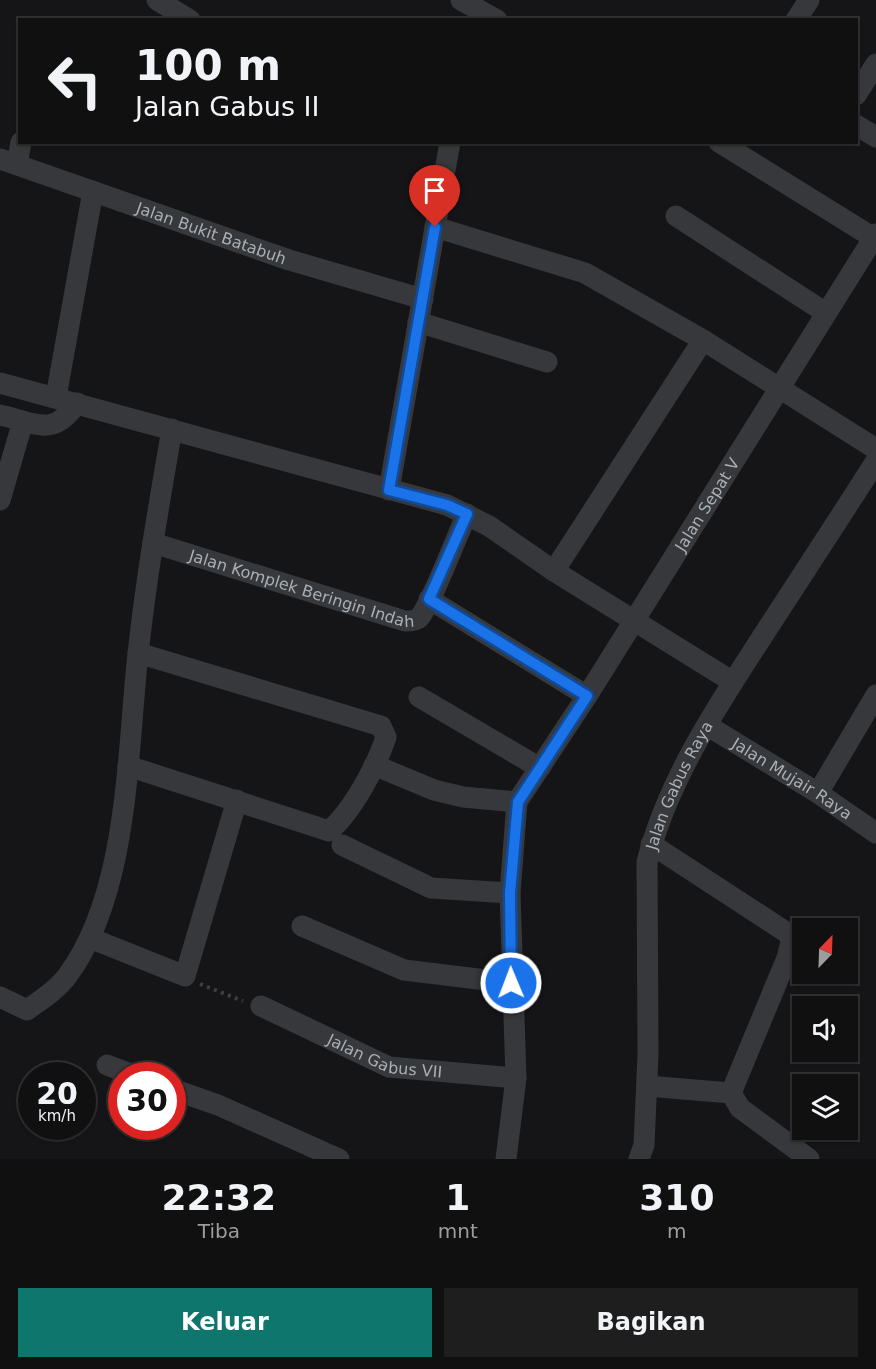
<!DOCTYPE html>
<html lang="id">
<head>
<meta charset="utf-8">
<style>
	:root { --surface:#101011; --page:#1e1e1f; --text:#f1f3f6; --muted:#9c9d9f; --line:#303031; --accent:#0f766e }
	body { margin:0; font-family:"DejaVu Sans",sans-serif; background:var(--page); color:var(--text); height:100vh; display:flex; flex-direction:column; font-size:22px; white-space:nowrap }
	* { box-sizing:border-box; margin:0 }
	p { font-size:20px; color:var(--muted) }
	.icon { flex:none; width:33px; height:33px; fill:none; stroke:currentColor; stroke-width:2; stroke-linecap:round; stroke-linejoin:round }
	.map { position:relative; height:1159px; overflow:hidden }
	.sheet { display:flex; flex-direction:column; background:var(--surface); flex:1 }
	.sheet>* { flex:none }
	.banner { position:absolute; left:18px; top:18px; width:840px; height:126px; border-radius:0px; box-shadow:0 2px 4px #0004,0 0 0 2px var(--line); background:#101011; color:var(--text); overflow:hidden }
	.needle { width:39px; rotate:23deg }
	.buttons { position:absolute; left:792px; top:918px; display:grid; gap:12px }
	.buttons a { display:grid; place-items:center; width:66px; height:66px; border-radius:0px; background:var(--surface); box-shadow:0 2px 4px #0004,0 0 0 2px var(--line); font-size:30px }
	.speed { position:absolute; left:18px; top:1062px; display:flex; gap:12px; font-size:30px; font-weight:700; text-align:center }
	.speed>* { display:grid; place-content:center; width:78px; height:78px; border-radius:50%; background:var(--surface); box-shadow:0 2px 4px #0004,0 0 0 2px var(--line); line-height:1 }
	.speed small { font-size:15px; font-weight:400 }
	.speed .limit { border:9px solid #d22; background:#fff; color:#111 }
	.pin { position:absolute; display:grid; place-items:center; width:51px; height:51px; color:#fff; margin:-62px -26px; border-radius:50% 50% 50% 0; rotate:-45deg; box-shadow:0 0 6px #0007 }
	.pin .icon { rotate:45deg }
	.me { position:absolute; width:66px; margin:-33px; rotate:359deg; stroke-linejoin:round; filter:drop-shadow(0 0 4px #0008) }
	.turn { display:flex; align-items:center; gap:21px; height:126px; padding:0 18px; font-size:27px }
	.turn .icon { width:78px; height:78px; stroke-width:2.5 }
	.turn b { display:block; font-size:42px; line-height:51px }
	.eta { display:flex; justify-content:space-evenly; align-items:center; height:102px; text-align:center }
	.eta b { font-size:36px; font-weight:700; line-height:42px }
	.cta { display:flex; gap:12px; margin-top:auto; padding:12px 18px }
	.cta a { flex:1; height:69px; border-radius:0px; background:var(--accent); color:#fff; font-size:24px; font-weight:700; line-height:69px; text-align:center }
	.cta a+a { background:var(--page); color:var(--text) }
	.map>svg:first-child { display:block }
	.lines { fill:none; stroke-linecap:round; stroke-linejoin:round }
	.path { stroke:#3d3f42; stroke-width:4; stroke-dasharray:3 4.5; stroke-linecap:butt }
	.street { stroke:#37383b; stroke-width:21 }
	.route-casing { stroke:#114b97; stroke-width:15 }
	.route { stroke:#1a73e8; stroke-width:10 }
	.labels { text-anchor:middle; stroke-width:6; stroke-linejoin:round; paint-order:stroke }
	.street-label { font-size:16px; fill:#a9afb5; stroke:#101012 }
</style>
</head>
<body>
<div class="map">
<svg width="876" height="1159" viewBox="0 0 876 1159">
	<rect width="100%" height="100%" fill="#151517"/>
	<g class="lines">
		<polyline class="path" points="200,984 243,1001"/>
		<g class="street">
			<polyline points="157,0 190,20"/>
			<polyline points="461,0 497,20"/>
			<polyline points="796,20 809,0"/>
			<polyline points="856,95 876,64"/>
			<polyline points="856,125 876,137"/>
			<polyline points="719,142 874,238"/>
			<path id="s1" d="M0,159L289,260L423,299"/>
			<polyline points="17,165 21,142"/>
			<polyline points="676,216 826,313"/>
			<polyline points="435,227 585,273 703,340 876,449"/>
			<polyline points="418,322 547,362"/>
			<polyline points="0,383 447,505 489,526 554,571 733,682"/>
			<polyline points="56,397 93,191"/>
			<path d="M0,415C36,423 53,438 77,403"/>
			<polyline points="389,490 450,142"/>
			<polyline points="0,500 23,421"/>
			<path id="s2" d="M153,543L405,621C409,621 416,621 419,618C430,607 458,533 467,514"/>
			<polyline points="554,571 703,340"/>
			<polyline points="429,599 587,696"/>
			<polyline points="419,697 540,768"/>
			<path id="s3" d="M708,726L818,793L876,833"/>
			<polyline points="374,765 434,790 463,797 517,802"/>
			<path d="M128,766L329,831C352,812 377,765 386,737L381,726L138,653"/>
			<polyline points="818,793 876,695"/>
			<polyline points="651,844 789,934 791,942 787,958 731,1093"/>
			<polyline points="342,845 431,888 510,893"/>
			<polyline points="302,926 404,970 511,983"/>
			<polyline points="90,938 185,976 237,800"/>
			<path d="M0,997L27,1010C41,1000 58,989 68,975C129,892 127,753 138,654C146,579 159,504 172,429"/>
			<path id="s4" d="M261,1006L389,1067L516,1078"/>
			<polyline points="107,1065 136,1076"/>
			<polyline points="647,1086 731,1093 740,1108 809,1159"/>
			<polyline points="172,1089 218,1105 339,1159"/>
			<path id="s5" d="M506,1159L516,1078L510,893L517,802L587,696L876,234"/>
			<path id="s6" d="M639,1159L644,1145L648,1054L647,862C668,779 718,705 764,634C801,577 839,519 876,461"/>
		</g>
	</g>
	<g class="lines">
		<defs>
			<polyline id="route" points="435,227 389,490 447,505 467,514 429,599 587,696 518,802 510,893 511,983"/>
		</defs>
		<use href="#route" class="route-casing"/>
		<use href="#route" class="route"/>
	</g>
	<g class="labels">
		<g class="street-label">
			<text dy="6" stroke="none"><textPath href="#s1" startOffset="224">Jalan Bukit Batabuh</textPath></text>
			<text dy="6" stroke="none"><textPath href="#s5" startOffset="711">Jalan Sepat V</textPath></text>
			<text dy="6" stroke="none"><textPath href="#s2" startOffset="156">Jalan Komplek Beringin Indah</textPath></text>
			<text dy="6" stroke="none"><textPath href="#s3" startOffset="99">Jalan Mujair Raya</textPath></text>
			<text dy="6" stroke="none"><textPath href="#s6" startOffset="381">Jalan Gabus Raya</textPath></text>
			<text dy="6" stroke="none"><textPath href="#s4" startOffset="135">Jalan Gabus VII</textPath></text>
		</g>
	</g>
</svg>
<div class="buttons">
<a><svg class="needle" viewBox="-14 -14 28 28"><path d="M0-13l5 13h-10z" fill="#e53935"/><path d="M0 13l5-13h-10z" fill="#9c9d9f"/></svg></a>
<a><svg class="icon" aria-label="sound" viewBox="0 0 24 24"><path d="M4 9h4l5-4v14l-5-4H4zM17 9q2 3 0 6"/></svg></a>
<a><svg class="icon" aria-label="layers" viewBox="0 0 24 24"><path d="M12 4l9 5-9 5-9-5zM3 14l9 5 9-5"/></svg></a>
</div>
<div class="speed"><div>20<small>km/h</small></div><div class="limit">30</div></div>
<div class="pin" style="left:435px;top:227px;background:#d93025"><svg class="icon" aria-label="arrive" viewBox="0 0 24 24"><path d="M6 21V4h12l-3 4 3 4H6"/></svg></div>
<svg class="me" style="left:511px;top:983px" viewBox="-20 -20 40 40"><circle r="17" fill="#1a73e8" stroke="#fff" stroke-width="3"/><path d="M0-11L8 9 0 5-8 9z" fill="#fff"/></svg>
<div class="banner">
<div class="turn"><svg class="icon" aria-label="left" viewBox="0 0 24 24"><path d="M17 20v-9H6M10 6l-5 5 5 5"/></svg><div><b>100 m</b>Jalan Gabus II</div></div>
</div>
</div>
<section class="sheet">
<div class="eta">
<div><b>22:32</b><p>Tiba</p></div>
<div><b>1</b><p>mnt</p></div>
<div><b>310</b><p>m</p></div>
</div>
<div class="cta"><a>Keluar</a><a>Bagikan</a></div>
</section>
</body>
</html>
